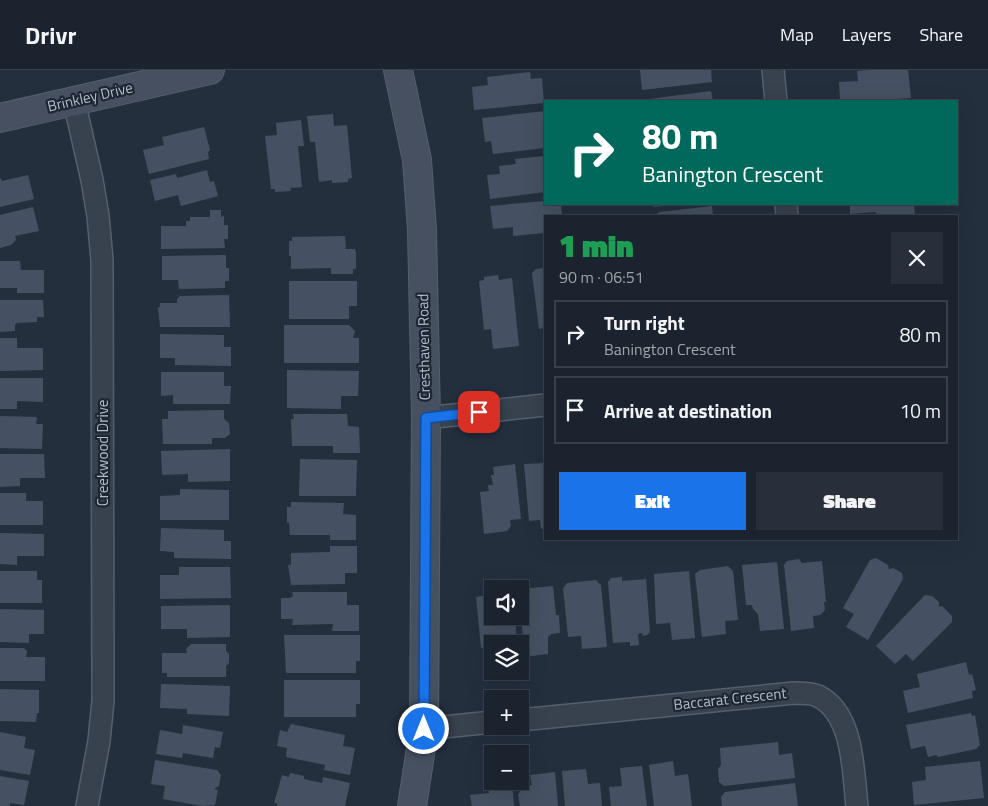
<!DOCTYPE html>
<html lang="en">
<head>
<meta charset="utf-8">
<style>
	:root { --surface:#1b232e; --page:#282f3a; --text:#f1f3f6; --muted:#a0a4aa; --line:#39404a; --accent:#1a73e8 }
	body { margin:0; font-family:"Titillium Web",sans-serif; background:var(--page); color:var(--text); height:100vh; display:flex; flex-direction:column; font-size:19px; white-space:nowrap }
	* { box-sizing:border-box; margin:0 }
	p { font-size:16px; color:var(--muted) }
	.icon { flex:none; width:28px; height:28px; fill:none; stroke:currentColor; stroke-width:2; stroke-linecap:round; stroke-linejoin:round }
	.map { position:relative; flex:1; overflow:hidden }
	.drawer { position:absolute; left:544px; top:145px; width:414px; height:325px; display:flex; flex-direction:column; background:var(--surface); border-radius:0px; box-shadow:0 5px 20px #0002,0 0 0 1px var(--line) }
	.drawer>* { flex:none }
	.banner { position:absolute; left:544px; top:30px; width:414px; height:105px; border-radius:0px; box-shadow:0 5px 20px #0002,0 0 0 1px var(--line); background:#00695c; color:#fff; overflow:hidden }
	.controls { position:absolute; left:484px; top:510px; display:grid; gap:10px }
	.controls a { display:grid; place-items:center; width:45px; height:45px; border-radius:0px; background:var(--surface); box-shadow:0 5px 20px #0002,0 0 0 1px var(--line); font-size:25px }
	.pin { position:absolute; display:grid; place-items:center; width:42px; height:42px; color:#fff; margin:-21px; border-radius:10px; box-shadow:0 2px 8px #0006 }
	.me { position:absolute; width:55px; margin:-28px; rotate:0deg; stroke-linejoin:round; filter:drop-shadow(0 0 4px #0008) }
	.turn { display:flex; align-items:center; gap:18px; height:105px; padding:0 15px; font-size:22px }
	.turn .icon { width:65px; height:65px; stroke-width:2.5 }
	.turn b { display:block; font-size:35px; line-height:42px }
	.round { display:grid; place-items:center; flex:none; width:52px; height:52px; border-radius:0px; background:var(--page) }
	.headline { display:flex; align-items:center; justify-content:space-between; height:85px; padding:0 15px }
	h1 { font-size:30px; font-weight:800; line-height:38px; color:#1e9e55 }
	.cta { display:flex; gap:10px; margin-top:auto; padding:10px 15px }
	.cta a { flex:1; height:58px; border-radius:0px; background:var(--accent); color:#fff; font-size:20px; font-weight:800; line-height:58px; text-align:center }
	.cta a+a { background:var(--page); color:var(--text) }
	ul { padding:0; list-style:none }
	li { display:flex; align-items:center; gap:15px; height:68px; margin:0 10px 8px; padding:0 5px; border:2px solid var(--line); border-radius:0px }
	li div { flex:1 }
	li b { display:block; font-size:19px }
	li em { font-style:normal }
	header { display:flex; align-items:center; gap:30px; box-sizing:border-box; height:70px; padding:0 25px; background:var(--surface); border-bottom:1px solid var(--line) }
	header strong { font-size:24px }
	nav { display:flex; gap:28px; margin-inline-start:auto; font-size:18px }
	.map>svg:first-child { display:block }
	.building { fill:#455162 }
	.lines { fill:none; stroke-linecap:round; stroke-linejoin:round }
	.street-casing { stroke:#565f6c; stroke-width:24 }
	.secondary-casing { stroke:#565f6c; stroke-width:30 }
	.street { stroke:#38414e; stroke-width:21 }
	.secondary { stroke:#465061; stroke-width:28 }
	.route-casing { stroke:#114b97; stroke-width:12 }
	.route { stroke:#1a73e8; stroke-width:9 }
	.labels { text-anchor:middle; stroke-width:4.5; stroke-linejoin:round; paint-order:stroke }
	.street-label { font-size:15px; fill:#b4bcc9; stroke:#1d2633 }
</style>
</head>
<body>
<header>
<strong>Drivr</strong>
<nav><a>Map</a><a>Layers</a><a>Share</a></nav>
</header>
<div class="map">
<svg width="988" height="736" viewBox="0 0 988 736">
	<rect width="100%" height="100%" fill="#242f3e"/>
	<g class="building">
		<polygon points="640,0 711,0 712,12 642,20"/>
		<polygon points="868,0 908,0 911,28 871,31 840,31 839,12 858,11 857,1"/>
		<polygon points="530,2 531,9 542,8 544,33 474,40 472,17 488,15 487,7"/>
		<polygon points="711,21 713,31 641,31 641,30"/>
		<polygon points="545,41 545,78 493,84 491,71 485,72 482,48"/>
		<polygon points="333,44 334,56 347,55 352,108 348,109 348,112 332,113 332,110 319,112 315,72 310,72 307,46"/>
		<polygon points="301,50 304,76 298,76 302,117 290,118 291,121 275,122 275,119 271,119 265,66 277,65 276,53"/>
		<polygon points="204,57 210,80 208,82 209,89 149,104 143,80 164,75 162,67"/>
		<polygon points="544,86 545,122 490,129 487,105 500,104 499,96 516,94 515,89"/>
		<polygon points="207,100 210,112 214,111 218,126 181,136 178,125 155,131 150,110 176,104 177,108"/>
		<polygon points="28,105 34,129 0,137 0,107 2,111"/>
		<polygon points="545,131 545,134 561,134 562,146 545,146 545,163 513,166 513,157 493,159 490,136"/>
		<polygon points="653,134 675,134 675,135 654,137"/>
		<polygon points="850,134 914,134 915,146 878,146 875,142 850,144"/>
		<polygon points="712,136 713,146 655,146 659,142"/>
		<polygon points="33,137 39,161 15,166 16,170 11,175 0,178 0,145"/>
		<polygon points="210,140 221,140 221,147 224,146 224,155 228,155 228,169 224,169 225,178 161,179 161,156 186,156 186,151 190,151 190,147 210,147"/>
		<polygon points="345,166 346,179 355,179 356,184 356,199 353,199 353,204 331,204 331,198 291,199 291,186 289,186 289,171 292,171 292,167"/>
		<polygon points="226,185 226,198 229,198 229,211 225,211 225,218 179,219 178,210 162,210 162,186"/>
		<polygon points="0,191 20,191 21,200 44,200 44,223 17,223 17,218 0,218"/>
		<polygon points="545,198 545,258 539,259 532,203 536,199"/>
		<polygon points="498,205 499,210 512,208 519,276 493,279 491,259 484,260 479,211 484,210 484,207"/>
		<polygon points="289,211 357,211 357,236 349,236 349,249 289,249"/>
		<polygon points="229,225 230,257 160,257 158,237 160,237 160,233 177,233 177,229 180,226"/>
		<polygon points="0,230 43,230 44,247 37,247 37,252 17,253 15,255 15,261 0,262"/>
		<polygon points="284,255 349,255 355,261 353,268 359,268 359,293 284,293"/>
		<polygon points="160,264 224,265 224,277 231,277 231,296 175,295 175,288 160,288"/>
		<polygon points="0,268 17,268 17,278 43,278 43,300 0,301"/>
		<polygon points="287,300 359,301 358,326 341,326 341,339 287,338"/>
		<polygon points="161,302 224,302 224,316 231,316 230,334 173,334 173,325 161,326"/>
		<polygon points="0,308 43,308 43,332 17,331 17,339 0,339"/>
		<polygon points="224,340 224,349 229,353 230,364 225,368 212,368 212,374 163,374 162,349 168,349 168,341"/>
		<polygon points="293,344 347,344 348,356 359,357 360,383 333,383 333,376 292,376 291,349 294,349"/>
		<polygon points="0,346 37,347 36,354 43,354 42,379 0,378"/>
		<polygon points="230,379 230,411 188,412 188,404 162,405 161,381"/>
		<polygon points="0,384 44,384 45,408 20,408 20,416 0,417"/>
		<polygon points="300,389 357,390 356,426 299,426"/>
		<polygon points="545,393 545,461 541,458 540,450 529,451 524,394"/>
		<polygon points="515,394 521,449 510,450 511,456 507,461 484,464 480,422 489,421 488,415 493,415 491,405 494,405 493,397"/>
		<polygon points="180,419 229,420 229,450 160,450 160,426 180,425"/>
		<polygon points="0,423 26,423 26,431 43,431 43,455 0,455"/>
		<polygon points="291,432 344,433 343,444 356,445 356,470 330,470 330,465 290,465 289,452 287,453 287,437 291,437"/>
		<polygon points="161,458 224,460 224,471 231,471 231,489 174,488 174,482 160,481"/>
		<polygon points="0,463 44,464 44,486 17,486 17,495 0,494"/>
		<polygon points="330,476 357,476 357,503 345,503 345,514 291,515 288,495 291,495 291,483 330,482"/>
		<polygon points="876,488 888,495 889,499 893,498 902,503 903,509 868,570 846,557 854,544 843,538 870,490"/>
		<polygon points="799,489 802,493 822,491 826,532 824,532 825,540 820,545 813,546 814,558 791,561 784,495 787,491"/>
		<polygon points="777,492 784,559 760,561 758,544 753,539 752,535 746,535 742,495"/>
		<polygon points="728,496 733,501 738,550 725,551 726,564 702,567 695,504 700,500"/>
		<polygon points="179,497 230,497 231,528 160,529 160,505 179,505"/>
		<polygon points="0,501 37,501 37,510 42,510 42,533 0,533"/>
		<polygon points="689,501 695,568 672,570 670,553 656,554 654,504"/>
		<polygon points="622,507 622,511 646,509 650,562 647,565 643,566 642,563 638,564 639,575 630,576 630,572 613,573 608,512 611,508"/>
		<polygon points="596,510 601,515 607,577 582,579 581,566 568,567 563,518 567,513"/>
		<polygon points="553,516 556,545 559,545 560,563 551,564 548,567 548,584 525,587 520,539 520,519"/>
		<polygon points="292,522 347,522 347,535 359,535 359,561 332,561 333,554 292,555 293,549 281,549 281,528 290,528 293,526"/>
		<polygon points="491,522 492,522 492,546 515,546 517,574 492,574 492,576 481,578 476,527 489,525"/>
		<polygon points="925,525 932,526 939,532 939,537 942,536 952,546 952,552 913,591 906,584 895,594 876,576"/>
		<polygon points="230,535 230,567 187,568 187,559 161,559 161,536"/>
		<polygon points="0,539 44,540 44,564 29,564 29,573 0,572"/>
		<polygon points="284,565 360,565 360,591 356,591 356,603 286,603"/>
		<polygon points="191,574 226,574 226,581 229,584 229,593 226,596 226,607 167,607 167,603 162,603 162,583 187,583 186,579"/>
		<polygon points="0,578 24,578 27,581 26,587 45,587 45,611 0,611"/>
		<polygon points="966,592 969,605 972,604 976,620 972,621 973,628 908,643 903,621 920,617 917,604"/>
		<polygon points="284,610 360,610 360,634 356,634 356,647 284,647"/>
		<polygon points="161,614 230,616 229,646 187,644 187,639 160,638"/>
		<polygon points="0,619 39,620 39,643 37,643 36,652 0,651"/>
		<polygon points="971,643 972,646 975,645 980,675 976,679 938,687 937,685 928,687 925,676 911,679 906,655"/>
		<polygon points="291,654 345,665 343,676 355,678 350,705 324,700 325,695 286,687 287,678 277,676 280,660 287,662"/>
		<polygon points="183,655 223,662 220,678 215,677 213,688 183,683 182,688 156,684 160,660 182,664"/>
		<polygon points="0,662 26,667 24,678 35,680 30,705 0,700"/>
		<polygon points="778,672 779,685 792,683 795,708 724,716 719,712 718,699 721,695 720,678"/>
		<polygon points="155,690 217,700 221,705 219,716 214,719 218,720 215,735 202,736 163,729 165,716 151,714"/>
		<polygon points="673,691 675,706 688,704 692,736 654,736 649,695"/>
		<polygon points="980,691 984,728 914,735 912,712 926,710 925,697"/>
		<polygon points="642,696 647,736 611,736 609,717 622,716 620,698"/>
		<polygon points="586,699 588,714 600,713 602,736 565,736 562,701"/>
		<polygon points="555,702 558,736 520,736 518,724 525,716 532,715 530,705"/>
		<polygon points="290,703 304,706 304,709 322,713 323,707 350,713 345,736 277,736 277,733 274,733 282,705 289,707"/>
		<polygon points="0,706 29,711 24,735 10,733 10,736 0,736"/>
		<polygon points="492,708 492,711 512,711 514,736 472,736 470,725 489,723 487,709"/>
		<polygon points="795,713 798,736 722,736 721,727 725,722"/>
	</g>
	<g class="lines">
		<defs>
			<g id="street">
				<polyline points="773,0 776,31"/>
				<polyline points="74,31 92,110 98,146 102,190 103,631 99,671 87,736"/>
				<polyline points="786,134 787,146"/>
				<polyline points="426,348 545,335"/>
				<path d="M520,650L794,623C801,623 812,623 818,626C854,644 853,701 857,736"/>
				<polyline points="424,659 492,652"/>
			</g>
			<g id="secondary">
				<polyline points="398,0 417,90 422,160 426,348 424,659 412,736"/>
				<polyline points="0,48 210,0"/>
			</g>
		</defs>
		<use href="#street" class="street-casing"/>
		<use href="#secondary" class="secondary-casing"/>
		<use href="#street" class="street"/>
		<use href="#secondary" class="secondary"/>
	</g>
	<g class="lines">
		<defs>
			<polyline id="route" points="424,659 426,348 479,342"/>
		</defs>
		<use href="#route" class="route-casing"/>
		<use href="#route" class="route"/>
	</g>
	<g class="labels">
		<g class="street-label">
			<text transform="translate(90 27) rotate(-13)" y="5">Brinkley Drive</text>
			<text transform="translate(424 277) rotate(-91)" y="5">Cresthaven Road</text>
			<text transform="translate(103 383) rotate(-90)" y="5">Creekwood Drive</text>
			<text transform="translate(730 629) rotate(-6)" y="5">Baccarat Crescent</text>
		</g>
	</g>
</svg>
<div class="controls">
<a><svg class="icon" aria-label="sound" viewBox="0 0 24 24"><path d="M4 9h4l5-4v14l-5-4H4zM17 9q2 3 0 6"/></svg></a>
<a><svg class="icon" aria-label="layers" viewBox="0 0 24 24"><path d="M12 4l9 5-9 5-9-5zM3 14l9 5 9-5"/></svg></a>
<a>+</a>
<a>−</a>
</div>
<div class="pin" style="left:479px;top:342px;background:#d93025"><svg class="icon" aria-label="arrive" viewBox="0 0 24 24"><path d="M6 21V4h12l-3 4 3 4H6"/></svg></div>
<svg class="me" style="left:424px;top:659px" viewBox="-20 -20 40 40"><circle r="17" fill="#1a73e8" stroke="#fff" stroke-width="3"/><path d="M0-11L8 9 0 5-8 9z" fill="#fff"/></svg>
<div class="banner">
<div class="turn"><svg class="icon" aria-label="right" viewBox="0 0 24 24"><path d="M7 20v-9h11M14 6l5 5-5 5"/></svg><div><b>80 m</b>Banington Crescent</div></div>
</div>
<section class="drawer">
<div class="headline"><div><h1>1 min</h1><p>90 m · 06:51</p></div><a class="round"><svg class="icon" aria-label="close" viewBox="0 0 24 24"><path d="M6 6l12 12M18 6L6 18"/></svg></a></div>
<ul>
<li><svg class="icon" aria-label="right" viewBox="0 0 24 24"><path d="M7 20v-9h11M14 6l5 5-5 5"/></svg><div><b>Turn right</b><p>Banington Crescent</p></div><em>80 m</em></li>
<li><svg class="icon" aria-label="arrive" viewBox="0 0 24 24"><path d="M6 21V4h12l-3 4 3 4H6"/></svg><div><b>Arrive at destination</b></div><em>10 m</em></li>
</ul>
<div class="cta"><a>Exit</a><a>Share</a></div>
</section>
</div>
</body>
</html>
